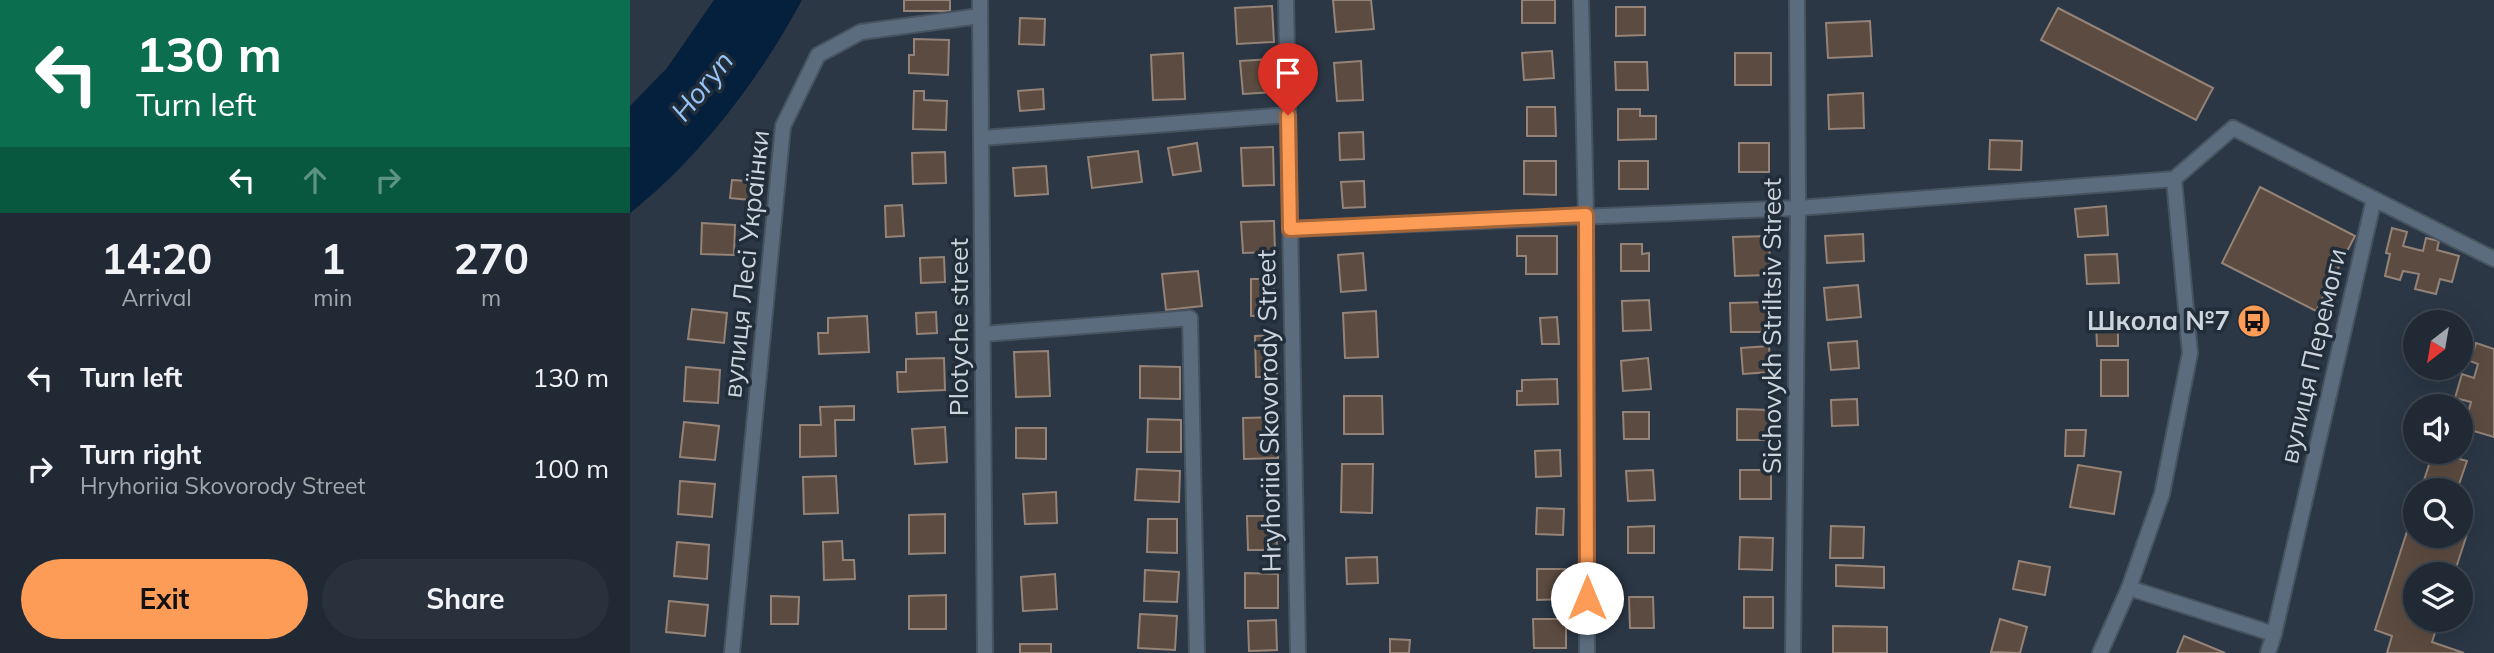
<!DOCTYPE html>
<html lang="en">
<head>
<meta charset="utf-8">
<style>
	:root { --surface:#202934; --page:#28313c; --text:#f1f3f6; --muted:#a2a6ac; --line:#3d454f; --accent:#fd9c56 }
	body { margin:0; font-family:Mulish,sans-serif; background:var(--page); color:var(--text); height:100vh; display:flex; flex-direction:column; font-size:26px; white-space:nowrap }
	* { box-sizing:border-box; margin:0 }
	p { font-size:23px; color:var(--muted) }
	.icon { flex:none; width:38px; height:38px; fill:none; stroke:currentColor; stroke-width:2; stroke-linecap:round; stroke-linejoin:round }
	.map { position:relative; flex:1; overflow:hidden }
	.panel { display:flex; flex-direction:column; background:var(--surface); width:630px }
	.panel>* { flex:none }
	.hud { background:#0b6e4f; color:#fff; overflow:hidden }
	.needle { width:46px; rotate:211deg }
	.buttons { position:absolute; left:1773px; top:310px; display:grid; gap:14px }
	.buttons a { display:grid; place-items:center; width:70px; height:70px; border-radius:50%; background:var(--surface); box-shadow:0 7px 28px #0002,0 0 0 2px var(--line); font-size:35px }
	.pin { position:absolute; display:grid; place-items:center; width:60px; height:60px; color:#fff; margin:-72px -30px; border-radius:50% 50% 50% 0; rotate:-45deg; box-shadow:0 0 7px #0007 }
	.pin .icon { rotate:45deg }
	.me { position:absolute; width:77px; margin:-38px; rotate:0deg; stroke-linejoin:round; filter:drop-shadow(0 0 5px #0008) }
	.turn { display:flex; align-items:center; gap:24px; height:147px; padding:0 21px; font-size:32px }
	.turn .icon { width:91px; height:91px; stroke-width:2.5 }
	.turn b { display:block; font-size:49px; line-height:60px }
	.lanes { display:flex; align-items:center; height:66px; padding:0 21px; background:#0003; justify-content:center; gap:35px; direction:ltr }
	.lanes .off { opacity:.35 }
	.eta { display:flex; justify-content:space-evenly; align-items:center; height:119px; text-align:center }
	.eta b { font-size:42px; font-weight:700; line-height:49px }
	.cta { display:flex; gap:14px; margin-top:auto; padding:14px 21px }
	.cta a { flex:1; height:80px; border-radius:42px; background:var(--accent); color:#111; font-size:28px; font-weight:700; line-height:80px; text-align:center }
	.cta a+a { background:var(--page); color:var(--text) }
	ul { padding:0; list-style:none }
	li { display:flex; align-items:center; gap:21px; height:91px; padding:0 21px }
	li div { flex:1 }
	li b { display:block; font-size:26px }
	li em { font-style:normal }
	main { display:flex; flex:1; min-height:0 }
	.map>svg:first-child { display:block }
	.water { fill:#05203d }
	.building { fill:#5c4b40; stroke:#958377; stroke-width:2 }
	.lines { fill:none; stroke-linecap:round; stroke-linejoin:round }
	.street-casing { stroke:#485360; stroke-width:18 }
	.street { stroke:#5b6c7f; stroke-width:14 }
	.route-casing { stroke:#a46538; stroke-width:18 }
	.route { stroke:#fd9c56; stroke-width:12 }
	.labels { text-anchor:middle; stroke-width:7; stroke-linejoin:round; paint-order:stroke }
	.street-label { font-size:26px; fill:#ccd4dd; stroke:#222d3a }
	.poi-label { font-size:26px; font-weight:bold; fill:#ccd4dd; stroke:#222d3a; text-anchor:end }
	.water-label { font-size:28px; font-style:italic; fill:#96c4f7; stroke:#222d3a }
</style>
</head>
<body>
<main>
<section class="panel">
<div class="hud">
<div class="turn"><svg class="icon" aria-label="left" viewBox="0 0 24 24"><path d="M17 20v-9H6M10 6l-5 5 5 5"/></svg><div><b>130 m</b>Turn left</div></div>
<div class="lanes"><svg class="icon" aria-label="left" viewBox="0 0 24 24"><path d="M17 20v-9H6M10 6l-5 5 5 5"/></svg><svg class="icon off" aria-label="ahead" viewBox="0 0 24 24"><path d="M12 20V5M6 11l6-6 6 6"/></svg><svg class="icon off" aria-label="right" viewBox="0 0 24 24"><path d="M7 20v-9h11M14 6l5 5-5 5"/></svg></div>
</div>
<div class="eta">
<div><b>14:20</b><p>Arrival</p></div>
<div><b>1</b><p>min</p></div>
<div><b>270</b><p>m</p></div>
</div>
<ul>
<li><svg class="icon" aria-label="left" viewBox="0 0 24 24"><path d="M17 20v-9H6M10 6l-5 5 5 5"/></svg><div><b>Turn left</b></div><em>130 m</em></li>
<li><svg class="icon" aria-label="right" viewBox="0 0 24 24"><path d="M7 20v-9h11M14 6l5 5-5 5"/></svg><div><b>Turn right</b><p>Hryhoriia Skovorody Street</p></div><em>100 m</em></li>
</ul>
<div class="cta"><a>Exit</a><a>Share</a></div>
</section>
<div class="map">
<svg width="1864" height="653" viewBox="0 0 1864 653">
	<rect width="100%" height="100%" fill="#2b3745"/>
	<path class="water" d="M84,0H172C131,77 69,159 0,213V106L37,68Z"/>
	<g class="building">
		<rect x="274" y="0" width="46" height="11"/>
		<polygon points="703,0 741,0 744,29 706,32"/>
		<rect x="892" y="0" width="33" height="23"/>
		<polygon points="642,6 644,42 607,44 605,8"/>
		<polygon points="986,7 1015,7 1015,35 986,36"/>
		<polygon points="1428,8 1583,88 1566,120 1411,40"/>
		<polygon points="390,18 415,19 414,45 389,44"/>
		<polygon points="1240,21 1242,56 1198,58 1196,23"/>
		<polygon points="284,39 319,40 318,75 279,73 279,55 284,55"/>
		<polygon points="922,51 924,78 894,80 892,53"/>
		<polygon points="553,53 555,99 523,100 521,55"/>
		<rect x="1105" y="53" width="36" height="32"/>
		<polygon points="642,59 645,92 613,94 610,61"/>
		<polygon points="731,61 733,100 707,101 704,63"/>
		<polygon points="985,62 1017,62 1018,90 986,90"/>
		<polygon points="413,89 414,109 390,111 388,91"/>
		<polygon points="284,91 294,91 294,100 317,101 316,130 283,129"/>
		<polygon points="1233,93 1234,128 1199,129 1198,95"/>
		<polygon points="897,107 925,107 926,136 897,136"/>
		<polygon points="988,109 1010,109 1010,116 1026,116 1026,139 988,140"/>
		<polygon points="733,132 734,159 710,160 709,133"/>
		<polygon points="1360,140 1392,141 1391,170 1359,169"/>
		<polygon points="567,143 571,171 543,175 538,148"/>
		<rect x="1109" y="143" width="30" height="29"/>
		<polygon points="643,147 644,185 613,186 611,148"/>
		<polygon points="508,151 512,182 462,188 458,157"/>
		<polygon points="315,152 316,183 283,184 282,153"/>
		<polygon points="894,161 926,161 926,195 894,194"/>
		<rect x="989" y="161" width="29" height="28"/>
		<polygon points="416,166 418,194 385,196 383,168"/>
		<polygon points="102,180 132,182 131,201 100,198"/>
		<polygon points="734,181 735,207 713,208 711,182"/>
		<polygon points="1630,187 1725,236 1686,311 1592,263"/>
		<polygon points="272,205 274,236 256,237 255,206"/>
		<polygon points="1476,206 1478,235 1448,237 1445,209"/>
		<polygon points="644,221 645,252 613,253 611,222"/>
		<polygon points="72,223 105,225 104,255 71,254"/>
		<polygon points="1762,228 1777,232 1773,246 1793,251 1796,238 1809,241 1807,250 1829,256 1822,282 1810,279 1806,294 1785,289 1789,274 1773,271 1770,280 1755,276 1760,254 1756,253"/>
		<polygon points="1233,234 1234,261 1197,263 1195,236"/>
		<polygon points="887,236 927,236 927,274 896,274 896,256 887,256"/>
		<polygon points="1139,236 1140,275 1105,276 1103,237"/>
		<polygon points="991,244 1012,244 1012,254 1019,253 1019,271 991,271"/>
		<polygon points="733,253 736,290 711,292 708,255"/>
		<polygon points="1487,254 1489,283 1457,284 1455,255"/>
		<polygon points="314,257 315,282 291,283 290,258"/>
		<polygon points="568,271 572,306 536,310 532,274"/>
		<polygon points="621,279 644,279 644,315 621,316"/>
		<polygon points="1228,285 1231,317 1197,320 1194,288"/>
		<polygon points="1019,300 1021,330 993,331 992,301"/>
		<polygon points="1140,302 1141,332 1101,332 1100,303"/>
		<polygon points="62,309 97,313 94,343 58,339"/>
		<polygon points="746,311 748,357 715,358 713,313"/>
		<polygon points="306,312 307,333 287,334 286,313"/>
		<polygon points="237,316 239,352 189,354 188,333 198,333 198,318"/>
		<polygon points="927,317 929,344 912,344 910,318"/>
		<polygon points="1466,322 1488,322 1488,346 1467,346"/>
		<polygon points="646,335 647,377 626,377 625,336"/>
		<polygon points="1227,341 1229,368 1201,370 1198,343"/>
		<polygon points="1846,343 1864,349 1864,437 1830,427 1830,414 1837,417 1841,402 1825,398 1832,374 1844,378 1848,364 1840,361"/>
		<polygon points="1139,346 1141,372 1113,374 1111,348"/>
		<polygon points="418,351 420,396 386,397 384,352"/>
		<polygon points="314,358 315,390 268,392 267,372 276,372 276,359"/>
		<polygon points="1018,358 1021,389 993,391 991,361"/>
		<rect x="1471" y="360" width="27" height="36"/>
		<polygon points="510,366 550,367 550,399 510,398"/>
		<polygon points="56,367 90,370 88,403 54,401"/>
		<polygon points="927,379 928,404 887,405 887,391 892,391 892,380"/>
		<polygon points="714,396 752,396 753,434 714,434"/>
		<polygon points="1227,399 1228,425 1202,426 1201,400"/>
		<polygon points="224,406 224,420 205,420 206,456 170,457 170,425 191,425 190,407"/>
		<polygon points="1107,409 1142,410 1142,440 1107,440"/>
		<polygon points="993,412 1019,412 1019,439 994,439"/>
		<polygon points="647,417 648,458 614,459 613,418"/>
		<polygon points="518,419 551,420 551,452 517,452"/>
		<polygon points="54,422 89,426 85,460 50,457"/>
		<polygon points="315,427 317,462 285,464 282,429"/>
		<polygon points="386,428 416,428 416,459 386,458"/>
		<polygon points="1436,430 1456,430 1454,456 1435,456"/>
		<polygon points="930,450 931,476 906,477 905,451"/>
		<polygon points="1803,452 1837,461 1827,490 1791,490"/>
		<polygon points="712,464 743,464 742,513 711,512"/>
		<polygon points="1448,465 1491,472 1484,514 1440,507"/>
		<polygon points="507,469 550,471 549,502 505,500"/>
		<polygon points="1023,470 1025,500 998,501 996,471"/>
		<rect x="1110" y="470" width="31" height="29"/>
		<polygon points="206,476 208,513 174,514 173,477"/>
		<polygon points="50,481 85,484 82,517 48,514"/>
		<polygon points="426,492 427,523 395,524 393,494"/>
		<polygon points="1785,507 1785,536 1830,536 1830,522 1840,525 1824,574 1785,574 1785,620 1809,620 1802,642 1834,653 1757,653 1762,636 1745,630"/>
		<polygon points="907,508 934,509 933,535 906,534"/>
		<polygon points="315,514 315,553 279,554 279,515"/>
		<polygon points="617,516 646,516 647,550 618,550"/>
		<polygon points="518,519 547,519 547,553 517,552"/>
		<polygon points="1024,526 1024,553 998,553 998,527"/>
		<polygon points="1201,526 1234,527 1233,558 1200,558"/>
		<polygon points="1110,537 1143,538 1142,570 1109,569"/>
		<polygon points="212,541 213,560 224,560 225,579 194,580 193,542"/>
		<polygon points="47,542 79,545 77,579 44,576"/>
		<polygon points="747,557 748,583 717,584 716,558"/>
		<polygon points="1389,561 1420,567 1415,595 1383,589"/>
		<polygon points="1206,565 1254,567 1254,588 1206,586"/>
		<polygon points="907,569 935,569 936,599 907,600"/>
		<polygon points="515,570 549,572 547,602 514,601"/>
		<polygon points="615,573 648,574 648,608 615,608"/>
		<polygon points="425,574 427,609 393,611 391,577"/>
		<polygon points="316,595 316,629 279,629 279,596"/>
		<polygon points="141,596 169,597 168,624 141,624"/>
		<polygon points="999,597 1023,597 1024,628 1000,628"/>
		<rect x="1114" y="597" width="29" height="31"/>
		<polygon points="39,601 78,605 75,636 36,632"/>
		<polygon points="510,614 547,616 545,650 508,648"/>
		<polygon points="903,619 936,619 936,648 904,648"/>
		<polygon points="1370,619 1397,627 1390,653 1361,652"/>
		<polygon points="646,620 647,650 619,651 618,621"/>
		<polygon points="1203,626 1257,627 1257,653 1203,653"/>
		<polygon points="1554,636 1595,653 1547,653"/>
		<polygon points="760,639 780,640 779,653 760,653"/>
		<rect x="390" y="644" width="31" height="9"/>
	</g>
	<g class="lines">
		<defs>
			<g id="street">
				<polyline points="350,0 355,653"/>
				<polyline points="656,0 668,653"/>
				<polyline points="951,0 956,215 957,653"/>
				<polyline points="352,138 658,115"/>
				<polyline points="660,229 1168,208 1544,179 1603,128 1744,199"/>
				<polyline points="354,334 560,318 567,653"/>
				<polyline points="1499,588 1644,634"/>
				<polyline points="102,653 153,126 188,55 231,32 350,16"/>
				<polyline points="1163,653 1168,208 1167,0"/>
				<polyline points="1470,653 1499,588 1532,494 1560,353 1544,179"/>
				<polyline points="1638,653 1644,634 1744,199 1864,259"/>
			</g>
		</defs>
		<use href="#street" class="street-casing"/>
		<use href="#street" class="street"/>
	</g>
	<g class="lines">
		<defs>
			<polyline id="route" points="658,115 660,229 956,215 957,598"/>
		</defs>
		<use href="#route" class="route-casing"/>
		<use href="#route" class="route"/>
	</g>
	<defs>
		<symbol id="bus-disc" viewBox="-11 -11 22 22"><circle r="9.5" fill="#fd9c56" stroke="#222d3a"/><path d="M-5-6H5V4H4V6H2V4H-2V6H-4V4H-5ZM-3.5-4V0h7V-4ZM-3.5 1.2v1.5H-2V1.2ZM2 1.2v1.5H3.5V1.2Z" fill="#111"/></symbol>
	</defs>
	<g fill-rule="evenodd">
		<use href="#bus-disc" x="1605" y="302" width="38" height="38"/>
	</g>
	<g class="labels">
		<g class="street-label">
			<text transform="translate(116 264) rotate(-84)" y="9">вулиця Лесі Українки</text>
			<text transform="translate(1142 326) rotate(-90)" y="9">Sichovykh Striltsiv Street</text>
			<text transform="translate(329 327) rotate(-90)" y="9">Plotyche street</text>
			<text transform="translate(1683 356) rotate(-77)" y="9">вулиця Перемоги</text>
			<text transform="translate(639 411) rotate(-91)" y="9">Hryhoriia Skovorody Street</text>
		</g>
		<g class="poi-label">
			<text x="1600" y="330">Школа №7</text>
		</g>
		<g class="water-label">
			<text transform="translate(72 86) rotate(-51)" y="10">Horyn</text>
		</g>
	</g>
</svg>
<div class="buttons">
<a><svg class="needle" viewBox="-14 -14 28 28"><path d="M0-13l5 13h-10z" fill="#e53935"/><path d="M0 13l5-13h-10z" fill="#a2a6ac"/></svg></a>
<a><svg class="icon" aria-label="sound" viewBox="0 0 24 24"><path d="M4 9h4l5-4v14l-5-4H4zM17 9q2 3 0 6"/></svg></a>
<a><svg class="icon" aria-label="search" viewBox="0 0 24 24"><circle cx="10" cy="10" r="6"/><path d="M15 15l6 6"/></svg></a>
<a><svg class="icon" aria-label="layers" viewBox="0 0 24 24"><path d="M12 4l9 5-9 5-9-5zM3 14l9 5 9-5"/></svg></a>
</div>
<div class="pin" style="left:658px;top:115px;background:#d93025"><svg class="icon" aria-label="arrive" viewBox="0 0 24 24"><path d="M6 21V4h12l-3 4 3 4H6"/></svg></div>
<svg class="me" style="left:957px;top:598px" viewBox="-20 -20 40 40"><circle r="19" fill="#fff"/><path d="M0-13L10 11 0 6-10 11z" fill="#fd9c56"/></svg>
</div>
</main>
</body>
</html>
